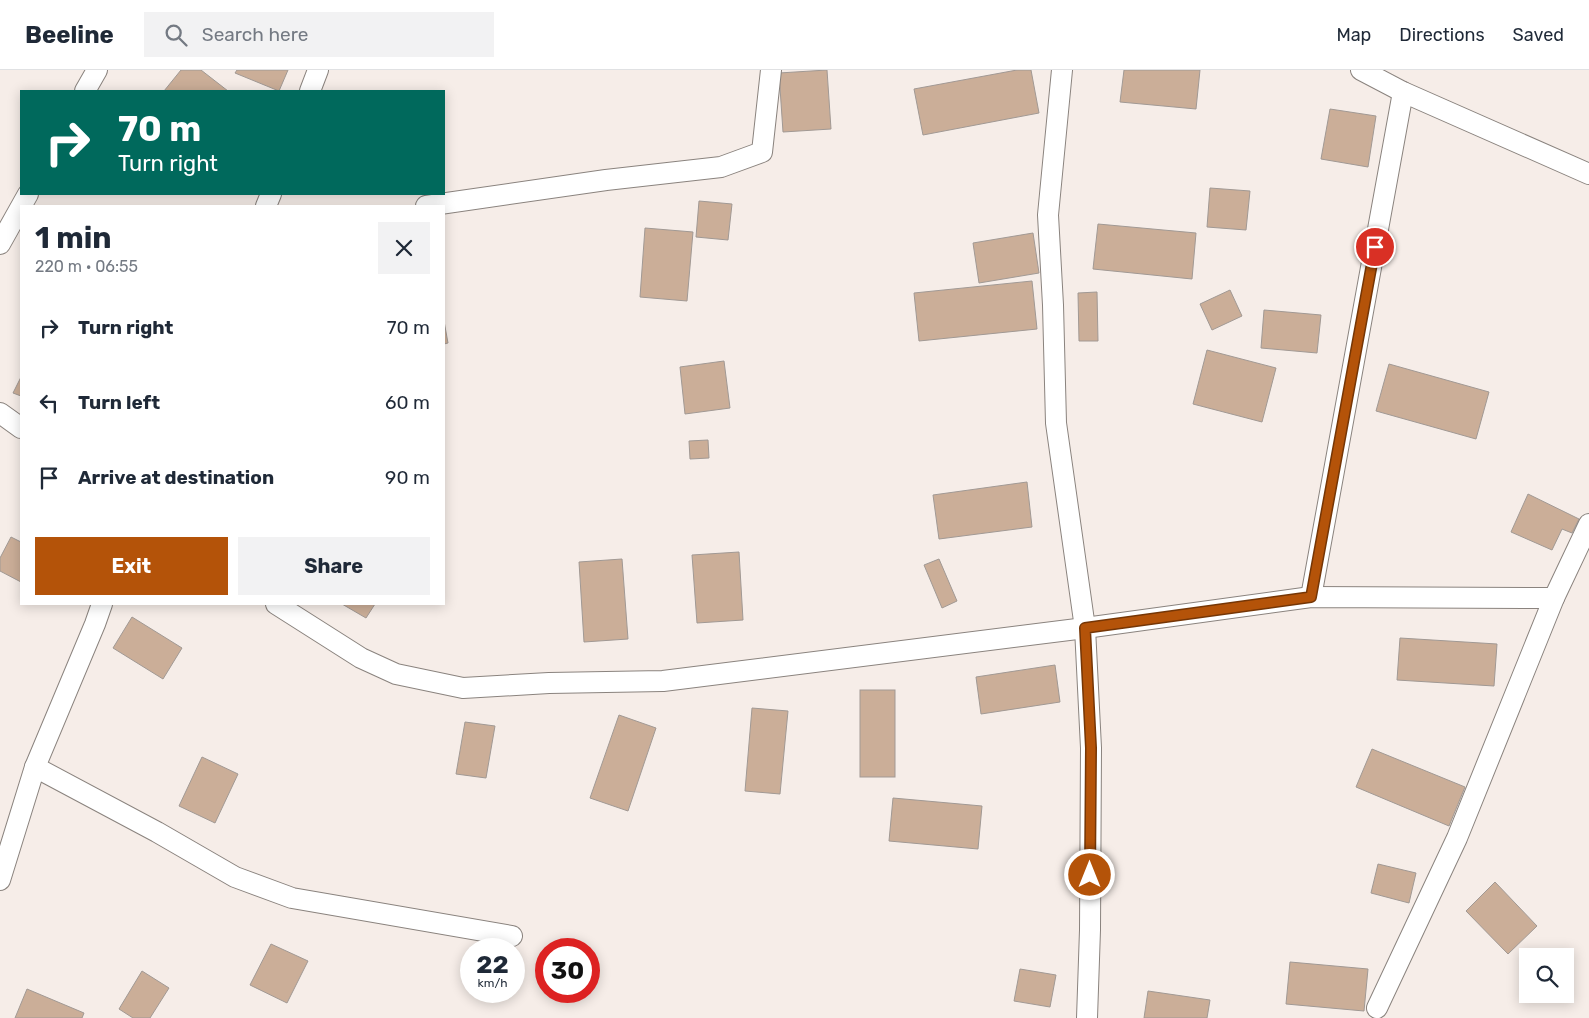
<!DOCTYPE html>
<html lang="en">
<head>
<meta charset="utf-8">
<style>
	:root { --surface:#fff; --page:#f2f2f3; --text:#1f2937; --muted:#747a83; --line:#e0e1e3; --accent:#b45309 }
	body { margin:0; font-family:Rubik,sans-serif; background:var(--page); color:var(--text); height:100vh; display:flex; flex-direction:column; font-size:19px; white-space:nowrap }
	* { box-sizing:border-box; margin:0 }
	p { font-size:16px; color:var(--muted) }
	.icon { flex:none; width:28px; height:28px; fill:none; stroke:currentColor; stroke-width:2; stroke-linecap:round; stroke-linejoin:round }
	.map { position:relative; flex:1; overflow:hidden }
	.details { position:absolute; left:20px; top:135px; width:425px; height:400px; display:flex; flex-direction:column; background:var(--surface); border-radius:0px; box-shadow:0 2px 12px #0003 }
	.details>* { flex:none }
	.guide { position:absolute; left:20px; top:20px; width:425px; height:105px; border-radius:0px; box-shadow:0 2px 12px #0003; background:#00695c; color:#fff; overflow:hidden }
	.controls { position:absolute; left:1519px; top:878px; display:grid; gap:10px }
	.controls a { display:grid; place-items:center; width:55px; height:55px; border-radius:0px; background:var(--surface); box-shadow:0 2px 12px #0003; font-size:25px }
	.speed { position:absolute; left:460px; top:868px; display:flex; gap:10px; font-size:25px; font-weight:700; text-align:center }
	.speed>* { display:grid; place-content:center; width:65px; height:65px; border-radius:50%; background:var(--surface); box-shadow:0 2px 12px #0003; line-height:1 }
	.speed small { font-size:12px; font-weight:400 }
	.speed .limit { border:8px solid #d22; background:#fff; color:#111 }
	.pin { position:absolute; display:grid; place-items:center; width:42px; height:42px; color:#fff; margin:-21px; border:2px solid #fff; border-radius:50%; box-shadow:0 1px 5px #0007 }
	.me { position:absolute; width:55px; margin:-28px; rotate:0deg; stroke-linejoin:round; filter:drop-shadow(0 0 4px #0008) }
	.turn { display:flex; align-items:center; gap:18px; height:105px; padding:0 15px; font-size:22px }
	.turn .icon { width:65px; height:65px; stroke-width:2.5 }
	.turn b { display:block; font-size:35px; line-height:42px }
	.round { display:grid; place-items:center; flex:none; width:52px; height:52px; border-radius:0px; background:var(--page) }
	.head { display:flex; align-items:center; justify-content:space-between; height:85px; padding:0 15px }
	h1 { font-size:30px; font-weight:700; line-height:38px }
	.button { display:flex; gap:10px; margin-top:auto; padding:10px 15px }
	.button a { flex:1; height:58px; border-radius:0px; background:var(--accent); color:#fff; font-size:20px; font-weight:700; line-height:58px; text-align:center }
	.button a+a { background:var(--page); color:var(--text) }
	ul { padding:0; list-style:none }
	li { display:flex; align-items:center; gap:15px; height:75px; padding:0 15px }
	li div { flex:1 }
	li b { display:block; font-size:19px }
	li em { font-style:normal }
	header { display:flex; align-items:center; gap:30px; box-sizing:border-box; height:70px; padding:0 25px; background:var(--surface); border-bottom:1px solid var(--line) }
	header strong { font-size:24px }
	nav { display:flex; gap:28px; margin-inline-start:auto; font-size:18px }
	.search { width:350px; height:45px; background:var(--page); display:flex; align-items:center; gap:12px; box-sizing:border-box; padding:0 18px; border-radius:0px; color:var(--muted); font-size:19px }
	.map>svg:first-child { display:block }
	.building { fill:#cbae98; stroke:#a19994 }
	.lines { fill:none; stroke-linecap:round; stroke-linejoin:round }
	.street-casing { stroke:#8a837e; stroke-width:22 }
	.street { stroke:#fff; stroke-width:20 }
	.route-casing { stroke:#753606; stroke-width:12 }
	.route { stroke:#b45309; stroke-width:9 }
</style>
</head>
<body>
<header>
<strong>Beeline</strong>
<div class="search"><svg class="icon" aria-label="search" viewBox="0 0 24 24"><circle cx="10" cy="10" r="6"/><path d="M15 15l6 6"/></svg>Search here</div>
<nav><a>Map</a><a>Directions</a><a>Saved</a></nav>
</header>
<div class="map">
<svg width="1589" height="948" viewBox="0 0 1589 948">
	<rect width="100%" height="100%" fill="#f6ede8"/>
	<g class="building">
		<polygon points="181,0 201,0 228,21 164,21"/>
		<polygon points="237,0 288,0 279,21 235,3"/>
		<polygon points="827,0 831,59 783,62 779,3"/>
		<polygon points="1017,0 1031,0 1039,43 923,65 914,19"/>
		<polygon points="1124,0 1200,0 1196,39 1120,32"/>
		<polygon points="1330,39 1376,46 1368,97 1321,89"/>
		<polygon points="1210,118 1250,121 1246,160 1207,157"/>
		<polygon points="699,131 732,134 728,170 696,167"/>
		<polygon points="1098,154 1196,163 1192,209 1093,199"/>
		<polygon points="645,158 693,162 687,231 640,227"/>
		<polygon points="1033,163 1039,203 979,213 973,173"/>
		<polygon points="1032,211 1037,259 919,271 914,223"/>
		<polygon points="1230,220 1242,246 1212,260 1200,234"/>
		<polygon points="1097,222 1098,271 1079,271 1078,223"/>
		<polygon points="1264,240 1321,245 1317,283 1261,278"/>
		<polygon points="444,251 448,273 444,274"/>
		<polygon points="1207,280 1276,298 1262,352 1193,334"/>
		<polygon points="724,291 730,338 685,344 680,297"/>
		<polygon points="1389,294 1489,322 1476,369 1376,341"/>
		<polygon points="21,307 21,326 13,323"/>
		<polygon points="708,370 709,388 690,389 689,371"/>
		<polygon points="1027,412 1032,457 939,469 933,425"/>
		<polygon points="1528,424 1579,449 1572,463 1562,459 1552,480 1511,462"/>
		<polygon points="11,467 21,472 21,512 0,501 0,488"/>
		<polygon points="739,482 743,550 697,553 692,485"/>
		<polygon points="622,489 628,569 584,572 579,492"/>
		<polygon points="939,489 957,531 942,538 924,495"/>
		<polygon points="342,534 375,534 366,548"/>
		<polygon points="132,547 182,578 163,609 113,578"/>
		<polygon points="1400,568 1497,574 1494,616 1397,610"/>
		<polygon points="1055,595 1060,632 981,644 976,607"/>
		<rect x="860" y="620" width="35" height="87"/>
		<polygon points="752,638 788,641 780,724 745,721"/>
		<polygon points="619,645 656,658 628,741 590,728"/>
		<polygon points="465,652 495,656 486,708 456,704"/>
		<polygon points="1372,679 1465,717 1449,756 1356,717"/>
		<polygon points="202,687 238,704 215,753 179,736"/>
		<polygon points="893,728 982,736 978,779 889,771"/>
		<polygon points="1378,794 1416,803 1409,833 1371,823"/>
		<polygon points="1495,812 1537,856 1508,884 1466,841"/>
		<polygon points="271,874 308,891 287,933 250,915"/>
		<polygon points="1290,892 1368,899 1364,941 1286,934"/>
		<polygon points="1020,899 1056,905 1050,937 1014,931"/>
		<polygon points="142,901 169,918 150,948 133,948 119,939"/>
		<polygon points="27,919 84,943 82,948 15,948"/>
		<polygon points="1148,921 1210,930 1207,948 1144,948"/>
	</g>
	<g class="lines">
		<defs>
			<g id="street">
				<polyline points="1062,0 1048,145 1053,235 1056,353 1085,558 1091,678 1090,860 1087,948"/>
				<polyline points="1361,0 1403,22 1589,104"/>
				<polyline points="85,21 97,0"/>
				<polyline points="310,21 318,0"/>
				<polyline points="266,136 271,124"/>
				<polyline points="426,136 606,110 721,97 762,82 771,0"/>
				<polyline points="0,174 28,124"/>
				<polyline points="0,343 21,358"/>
				<polyline points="1311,527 1403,22"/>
				<polyline points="276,534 361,588 396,604 463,618 549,613 663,611 1085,558 1311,527 1554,528"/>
				<polyline points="35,697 157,762 235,807 292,828 512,866"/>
				<polyline points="0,810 35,697 95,554 102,534"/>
				<polyline points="1377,938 1457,768 1554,528 1589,454"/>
			</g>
		</defs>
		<use href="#street" class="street-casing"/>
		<use href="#street" class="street"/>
	</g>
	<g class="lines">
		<defs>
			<polyline id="route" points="1090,805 1091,678 1085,558 1311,527 1375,177"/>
		</defs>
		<use href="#route" class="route-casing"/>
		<use href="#route" class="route"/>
	</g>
</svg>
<div class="controls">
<a><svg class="icon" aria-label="search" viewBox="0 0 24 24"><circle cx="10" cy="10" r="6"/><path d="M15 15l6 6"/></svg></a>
</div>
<div class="speed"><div>22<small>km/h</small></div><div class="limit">30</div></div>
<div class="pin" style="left:1375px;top:177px;background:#d93025"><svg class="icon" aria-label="arrive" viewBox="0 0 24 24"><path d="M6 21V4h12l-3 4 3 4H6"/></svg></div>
<svg class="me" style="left:1090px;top:805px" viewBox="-20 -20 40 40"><circle r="17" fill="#b45309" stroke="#fff" stroke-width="3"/><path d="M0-11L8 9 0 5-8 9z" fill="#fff"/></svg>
<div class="guide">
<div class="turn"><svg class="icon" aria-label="right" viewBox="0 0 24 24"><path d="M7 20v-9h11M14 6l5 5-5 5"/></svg><div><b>70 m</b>Turn right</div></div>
</div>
<section class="details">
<div class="head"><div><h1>1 min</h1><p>220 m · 06:55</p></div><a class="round"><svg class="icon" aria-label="close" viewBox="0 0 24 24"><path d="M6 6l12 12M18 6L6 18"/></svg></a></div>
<ul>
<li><svg class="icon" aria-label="right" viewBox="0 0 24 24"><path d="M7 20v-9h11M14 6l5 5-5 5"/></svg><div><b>Turn right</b></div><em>70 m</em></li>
<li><svg class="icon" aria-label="left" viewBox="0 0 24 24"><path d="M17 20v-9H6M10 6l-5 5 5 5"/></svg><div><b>Turn left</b></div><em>60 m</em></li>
<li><svg class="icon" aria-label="arrive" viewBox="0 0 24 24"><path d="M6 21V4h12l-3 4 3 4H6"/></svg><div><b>Arrive at destination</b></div><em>90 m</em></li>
</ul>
<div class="button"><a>Exit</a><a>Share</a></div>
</section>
</div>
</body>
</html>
